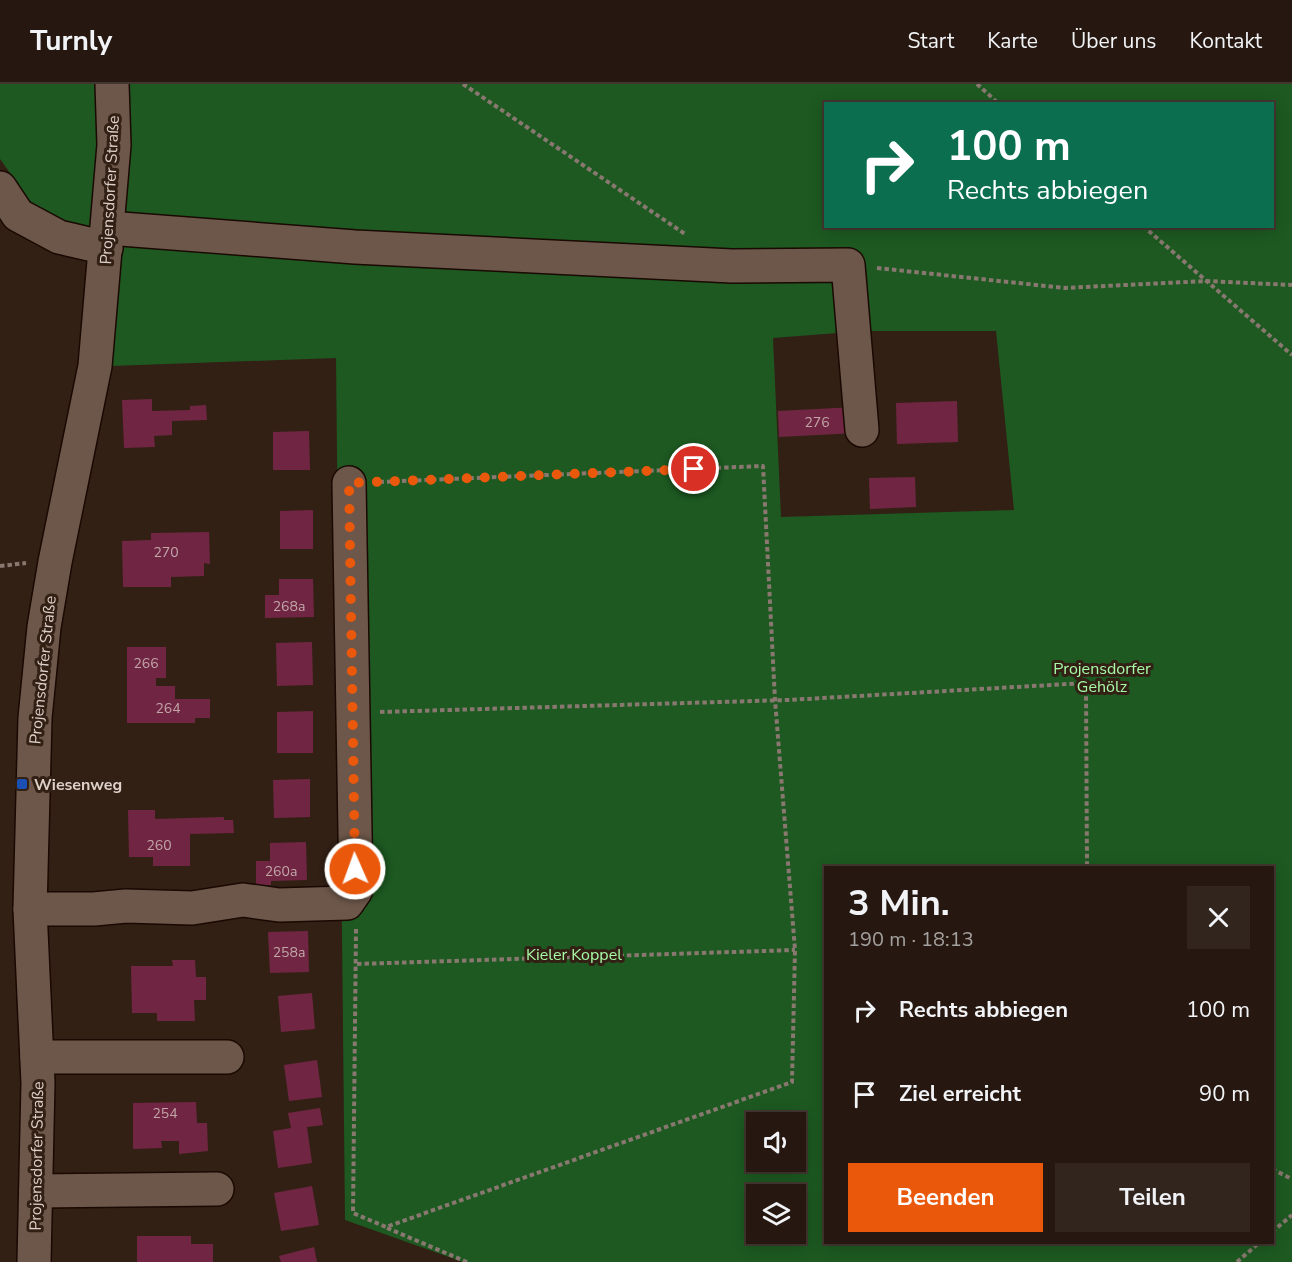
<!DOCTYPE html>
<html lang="de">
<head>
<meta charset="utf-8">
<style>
	:root { --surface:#261810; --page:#32251e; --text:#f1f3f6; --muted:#a4a09f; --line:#423730; --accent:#ea580c }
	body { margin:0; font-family:"Nunito Sans",sans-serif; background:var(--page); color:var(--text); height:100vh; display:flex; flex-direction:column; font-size:22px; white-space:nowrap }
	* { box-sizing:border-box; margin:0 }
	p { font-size:20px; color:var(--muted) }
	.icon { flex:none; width:33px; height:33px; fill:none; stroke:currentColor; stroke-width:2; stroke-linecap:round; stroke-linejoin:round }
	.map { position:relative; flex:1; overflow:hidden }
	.side { position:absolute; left:824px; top:782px; width:450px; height:378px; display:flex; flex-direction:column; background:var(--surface); border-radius:0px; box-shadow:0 3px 15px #0003,0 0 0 2px var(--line) }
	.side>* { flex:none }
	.guide { position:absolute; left:824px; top:18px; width:450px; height:126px; border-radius:0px; box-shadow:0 3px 15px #0003,0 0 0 2px var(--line); background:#0b6e4f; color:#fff; overflow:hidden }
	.buttons { position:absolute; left:746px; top:1028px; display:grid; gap:12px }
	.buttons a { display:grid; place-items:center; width:60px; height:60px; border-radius:0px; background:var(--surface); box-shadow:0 3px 15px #0003,0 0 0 2px var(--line); font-size:30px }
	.pin { position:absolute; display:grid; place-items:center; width:51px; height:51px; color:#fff; margin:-26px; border:3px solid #fff; border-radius:50%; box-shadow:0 2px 6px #0007 }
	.me { position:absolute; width:66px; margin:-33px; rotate:358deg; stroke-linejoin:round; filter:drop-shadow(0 0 4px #0008) }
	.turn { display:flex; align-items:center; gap:21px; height:126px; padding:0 24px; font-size:27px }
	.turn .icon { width:78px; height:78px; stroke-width:2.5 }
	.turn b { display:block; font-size:42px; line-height:51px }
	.round { display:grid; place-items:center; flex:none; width:63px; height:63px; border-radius:0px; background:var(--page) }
	.overview { display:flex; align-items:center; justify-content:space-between; height:102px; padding:0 24px }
	h1 { font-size:36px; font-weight:700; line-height:45px }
	.cta { display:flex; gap:12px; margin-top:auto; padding:12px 24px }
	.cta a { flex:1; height:69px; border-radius:0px; background:var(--accent); color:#fff; font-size:24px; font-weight:700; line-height:69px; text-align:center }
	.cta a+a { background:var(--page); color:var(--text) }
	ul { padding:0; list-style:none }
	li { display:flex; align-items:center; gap:18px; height:84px; padding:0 24px }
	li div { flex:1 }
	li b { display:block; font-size:22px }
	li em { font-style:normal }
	header { display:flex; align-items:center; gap:36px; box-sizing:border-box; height:84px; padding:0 30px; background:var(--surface); border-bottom:2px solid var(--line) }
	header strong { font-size:28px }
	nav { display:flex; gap:33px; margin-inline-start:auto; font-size:21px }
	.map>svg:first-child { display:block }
	.green { fill:#1d5921; fill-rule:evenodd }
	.building { fill:#702643 }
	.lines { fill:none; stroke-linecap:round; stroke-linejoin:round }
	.minor-casing { stroke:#1a0902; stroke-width:36 }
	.path { stroke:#88786f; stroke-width:4; stroke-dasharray:4.5 3; stroke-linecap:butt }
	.minor { stroke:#6d574a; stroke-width:33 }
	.route { stroke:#ea580c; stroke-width:10; stroke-dasharray:0 18 }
	.transit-dot { fill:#1a4fb4; stroke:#332015; stroke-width:2 }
	.labels { text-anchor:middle; stroke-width:6; stroke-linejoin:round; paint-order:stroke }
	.number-label { font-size:14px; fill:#c2a6a8 }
	.street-label { font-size:16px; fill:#ded1c9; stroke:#332015 }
	.park-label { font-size:16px; fill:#a7fba7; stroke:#332015 }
	.poi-label { font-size:16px; font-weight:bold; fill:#ded1c9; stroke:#332015; text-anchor:start }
</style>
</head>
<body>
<header>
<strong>Turnly</strong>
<nav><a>Start</a><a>Karte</a><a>Über uns</a><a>Kontakt</a></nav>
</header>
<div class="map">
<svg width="1292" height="1178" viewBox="0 0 1292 1178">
	<rect width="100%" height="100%" fill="#332015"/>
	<path class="green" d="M0,0H1292V1178H463L345,1136L336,274L110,282L123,159L52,136L31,118L0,75ZM825,20H1272V142H825ZM863,247H996L1014,426L781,433L773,254ZM825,783H1272V1158H825ZM756,1038H795V1077H756ZM756,1110H795V1149H756Z"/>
	<g class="building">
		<polygon points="152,315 152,327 190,326 190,322 206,321 207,336 172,337 172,351 154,352 155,363 124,364 122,316"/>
		<polygon points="957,317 958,358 897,360 896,319"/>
		<polygon points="855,323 856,349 779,353 778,327"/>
		<polygon points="309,347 310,386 273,386 273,348"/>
		<polygon points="915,393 916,423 870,425 869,394"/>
		<polygon points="313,426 313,465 280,465 280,427"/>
		<polygon points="209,448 210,480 204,479 204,492 171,493 171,503 123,503 122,457 151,456 151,449"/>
		<polygon points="279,495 313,495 314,533 265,534 265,511 279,511"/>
		<polygon points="312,558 313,601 277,602 276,559"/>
		<polygon points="127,563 166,563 166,594 156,594 156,602 175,602 175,615 210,615 210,634 195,634 195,639 127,639"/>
		<polygon points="313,627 313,669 277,669 277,628"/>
		<polygon points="310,695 310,733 274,734 273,696"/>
		<polygon points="128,726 155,726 155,735 224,733 224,736 233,736 234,749 190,750 190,782 153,782 153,773 129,773"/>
		<polygon points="306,758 307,796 271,797 271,801 256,801 256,777 270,777 270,759"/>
		<polygon points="308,847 309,888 270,889 268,848"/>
		<polygon points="172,876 195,876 196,893 206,893 206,916 194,916 195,937 157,937 157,929 132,929 131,882 173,882"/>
		<polygon points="312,909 315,945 281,948 278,912"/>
		<polygon points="317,976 322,1013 289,1017 284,981"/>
		<polygon points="196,1018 197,1039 207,1039 208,1067 179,1070 179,1057 161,1057 162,1064 133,1065 133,1019"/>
		<polygon points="320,1024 323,1041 307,1043 312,1079 278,1084 273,1047 291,1044 288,1029"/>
		<polygon points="312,1102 319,1141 281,1147 274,1109"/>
		<polygon points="137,1152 191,1152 191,1160 213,1160 213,1178 137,1178"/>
		<polygon points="314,1163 317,1178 281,1178 279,1172"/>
	</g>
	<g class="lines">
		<defs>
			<g id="minor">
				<polyline points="0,104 18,131 59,153 106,164"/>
				<polyline points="108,144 355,163 732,182 848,181 862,346"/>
				<polyline points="30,825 94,825 126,822 192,824 243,816 279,821 347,819 356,806 349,399"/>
				<polyline points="37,973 227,973"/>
				<polyline points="36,1107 217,1105"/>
				<polyline points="34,1178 38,999 30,825 35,634 44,543 55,478 95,282 114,61 112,0"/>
			</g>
		</defs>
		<use href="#minor" class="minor-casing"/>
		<g class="path">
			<polyline points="463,0 685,150"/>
			<polyline points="977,0 999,20"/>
			<polyline points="1143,142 1292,271"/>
			<polyline points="877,184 1065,204 1206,197 1292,201"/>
			<polyline points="0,482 26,479"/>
			<polyline points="380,628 788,616 1086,599 1087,783"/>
			<polyline points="356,845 353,1129 386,1143 792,998 795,866 775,616 763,382 378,398"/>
			<polyline points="357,880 795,866"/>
			<polyline points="1272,1085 1292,1095"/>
			<polyline points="387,1144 467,1178"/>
			<polyline points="1272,1148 1292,1131"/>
			<polyline points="1237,1178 1260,1158"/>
		</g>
		<use href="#minor" class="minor"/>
	</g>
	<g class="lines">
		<polyline class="route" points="355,785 349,399 694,385"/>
	</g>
	<rect class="transit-dot" x="16" y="694" width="12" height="12" rx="3"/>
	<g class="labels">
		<g class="number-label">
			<text x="817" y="343">276</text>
			<text x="166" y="473">270</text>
			<text x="289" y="527">268a</text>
			<text x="146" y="584">266</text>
			<text x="168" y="629">264</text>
			<text x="159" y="766">260</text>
			<text x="281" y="792">260a</text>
			<text x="289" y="873">258a</text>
			<text x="165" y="1034">254</text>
		</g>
		<g class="street-label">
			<text transform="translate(109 106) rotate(-87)" y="6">Projensdorfer Straße</text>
			<text transform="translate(42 586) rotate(-84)" y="6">Projensdorfer Straße</text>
			<text transform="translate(36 1072) rotate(-89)" y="6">Projensdorfer Straße</text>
		</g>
		<g class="park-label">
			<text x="1102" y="590">Projensdorfer<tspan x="1102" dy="18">Gehölz</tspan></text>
			<text x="574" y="876">Kieler Koppel</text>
		</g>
		<g class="poi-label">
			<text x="34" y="706">Wiesenweg</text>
		</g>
	</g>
</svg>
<div class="buttons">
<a><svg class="icon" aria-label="sound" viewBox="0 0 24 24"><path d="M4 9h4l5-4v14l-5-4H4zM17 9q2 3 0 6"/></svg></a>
<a><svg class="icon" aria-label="layers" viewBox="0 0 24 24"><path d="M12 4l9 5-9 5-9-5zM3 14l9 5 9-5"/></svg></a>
</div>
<div class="pin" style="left:694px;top:385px;background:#d93025"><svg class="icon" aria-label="arrive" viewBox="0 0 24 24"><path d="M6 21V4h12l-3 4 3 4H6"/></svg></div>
<svg class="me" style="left:355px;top:785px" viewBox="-20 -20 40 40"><circle r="17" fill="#ea580c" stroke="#fff" stroke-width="3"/><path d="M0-11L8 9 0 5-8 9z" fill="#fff"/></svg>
<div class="guide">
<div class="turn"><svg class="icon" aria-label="right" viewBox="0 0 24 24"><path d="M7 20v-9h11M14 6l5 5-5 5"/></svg><div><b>100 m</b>Rechts abbiegen</div></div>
</div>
<section class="side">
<div class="overview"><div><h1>3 Min.</h1><p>190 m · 18:13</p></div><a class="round"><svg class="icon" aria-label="close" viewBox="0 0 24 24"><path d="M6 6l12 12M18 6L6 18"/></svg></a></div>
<ul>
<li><svg class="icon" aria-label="right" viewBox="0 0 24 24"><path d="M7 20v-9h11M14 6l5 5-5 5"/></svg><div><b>Rechts abbiegen</b></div><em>100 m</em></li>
<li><svg class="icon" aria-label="arrive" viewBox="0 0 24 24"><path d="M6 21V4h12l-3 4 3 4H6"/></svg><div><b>Ziel erreicht</b></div><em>90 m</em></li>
</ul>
<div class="cta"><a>Beenden</a><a>Teilen</a></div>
</section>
</div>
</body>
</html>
